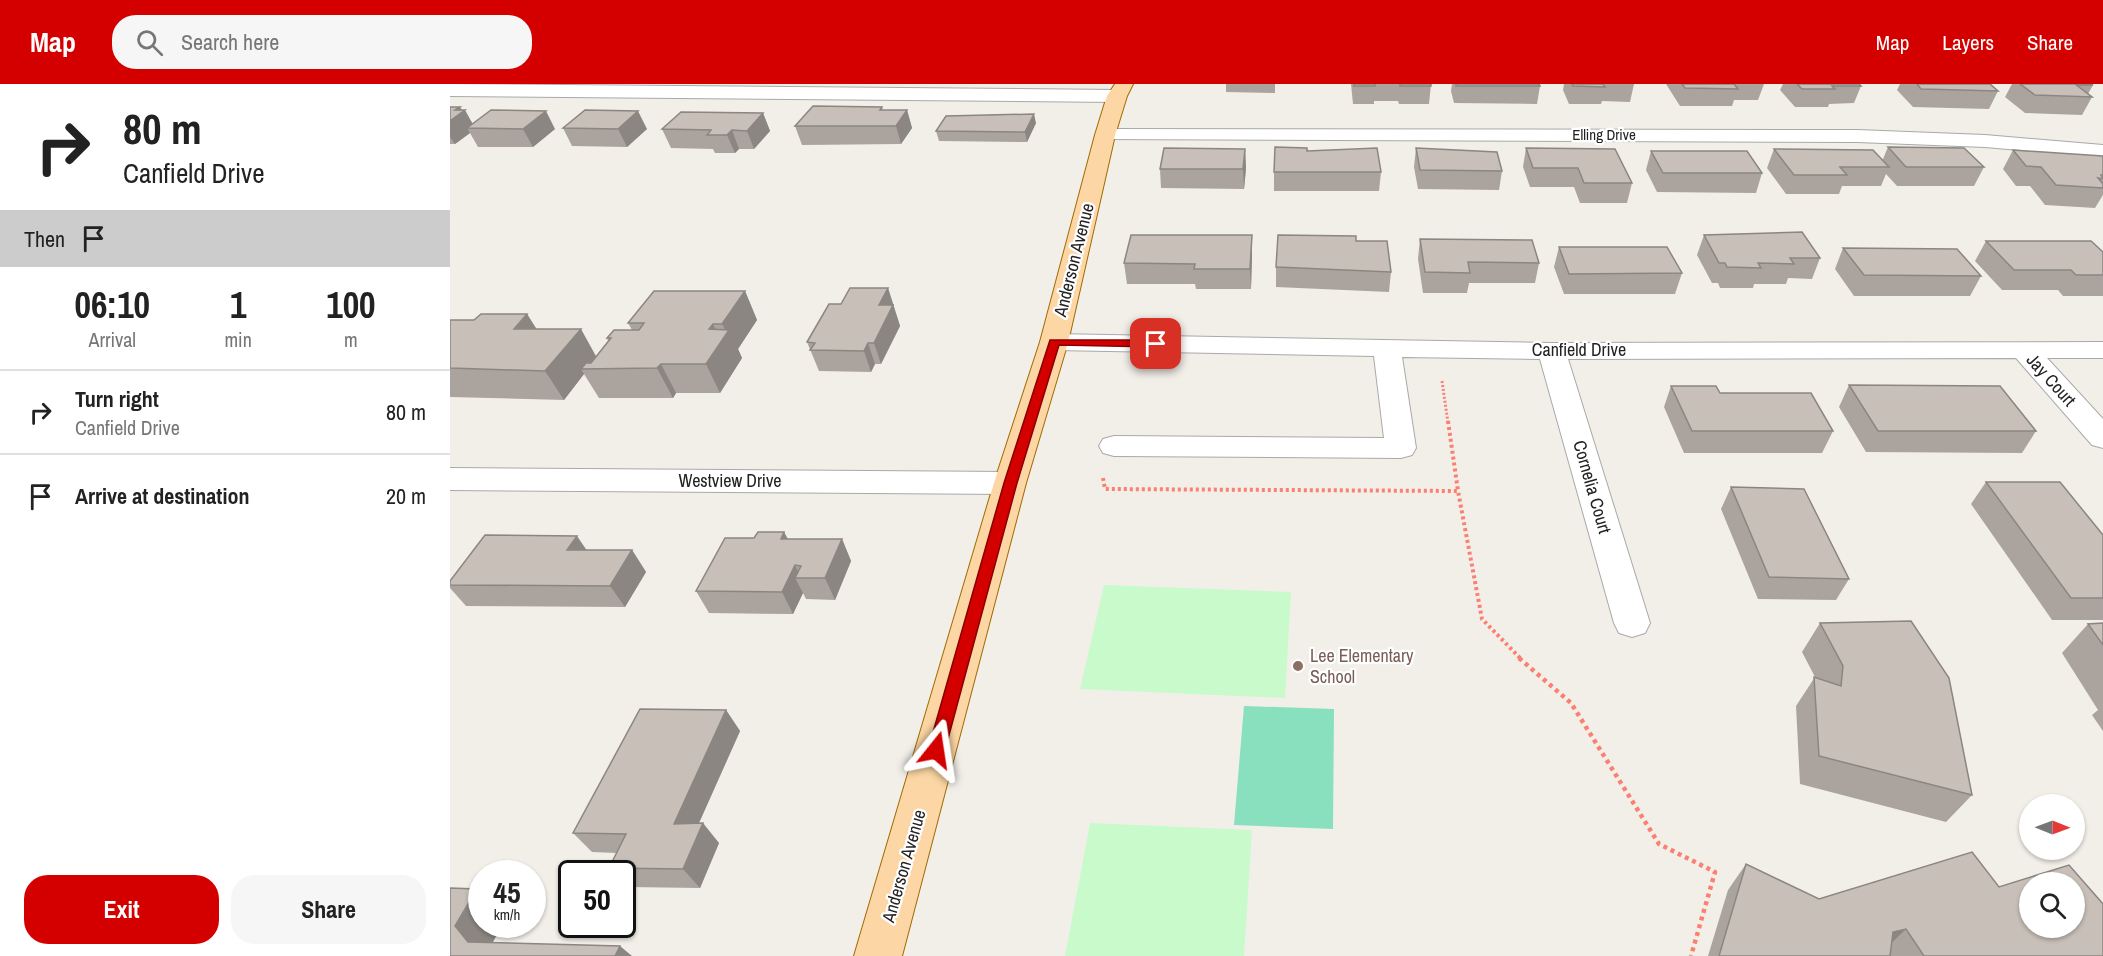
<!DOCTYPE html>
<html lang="en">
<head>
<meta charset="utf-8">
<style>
	:root { --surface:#fff; --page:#f6f6f6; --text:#222; --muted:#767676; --line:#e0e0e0; --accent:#d40000 }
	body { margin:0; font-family:"Archivo Narrow",sans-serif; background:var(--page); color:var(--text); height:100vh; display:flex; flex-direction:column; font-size:22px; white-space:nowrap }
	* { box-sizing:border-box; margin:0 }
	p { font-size:20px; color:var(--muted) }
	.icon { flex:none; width:33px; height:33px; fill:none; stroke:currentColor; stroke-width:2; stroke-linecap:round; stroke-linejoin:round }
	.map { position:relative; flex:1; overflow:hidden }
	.panel { display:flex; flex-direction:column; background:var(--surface); width:450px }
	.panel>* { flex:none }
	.guide { background:#fff; color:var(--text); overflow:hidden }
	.needle { width:39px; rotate:91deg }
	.fabs { position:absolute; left:1569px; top:710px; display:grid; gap:12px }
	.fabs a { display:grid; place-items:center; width:66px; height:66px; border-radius:50%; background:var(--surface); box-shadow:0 2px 4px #0004; font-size:30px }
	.speed { position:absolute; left:18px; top:776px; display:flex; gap:12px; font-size:30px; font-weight:700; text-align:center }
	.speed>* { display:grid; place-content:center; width:78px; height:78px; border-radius:50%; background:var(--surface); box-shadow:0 2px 4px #0004; line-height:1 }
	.speed small { font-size:15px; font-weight:400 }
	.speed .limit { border:3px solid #111; border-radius:9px; background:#fff; color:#111 }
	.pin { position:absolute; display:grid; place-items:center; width:51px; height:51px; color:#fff; margin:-26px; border-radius:12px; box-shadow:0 3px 9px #0006 }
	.me { position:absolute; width:66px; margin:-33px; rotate:15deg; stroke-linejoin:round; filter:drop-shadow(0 0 4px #0008) }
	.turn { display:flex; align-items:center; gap:21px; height:126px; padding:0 24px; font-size:27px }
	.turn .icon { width:78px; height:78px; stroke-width:2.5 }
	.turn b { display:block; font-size:42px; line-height:51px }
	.then { display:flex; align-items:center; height:57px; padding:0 24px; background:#0003; gap:12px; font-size:22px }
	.eta { display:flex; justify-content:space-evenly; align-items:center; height:102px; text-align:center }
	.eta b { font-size:36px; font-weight:800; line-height:42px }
	.cta { display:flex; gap:12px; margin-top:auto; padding:12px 24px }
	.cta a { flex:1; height:69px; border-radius:24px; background:var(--accent); color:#fff; font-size:24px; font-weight:800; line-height:69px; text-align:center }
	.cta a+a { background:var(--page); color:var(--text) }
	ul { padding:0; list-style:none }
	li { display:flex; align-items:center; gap:18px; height:84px; padding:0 24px; border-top:2px solid var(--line) }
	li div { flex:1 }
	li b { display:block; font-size:22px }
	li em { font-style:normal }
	header { display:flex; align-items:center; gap:36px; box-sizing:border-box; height:84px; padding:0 30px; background:var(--accent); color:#fff }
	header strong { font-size:28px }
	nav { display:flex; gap:33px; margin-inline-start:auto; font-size:21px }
	.search { width:420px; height:54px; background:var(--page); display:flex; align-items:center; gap:15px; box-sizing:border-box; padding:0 21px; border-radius:24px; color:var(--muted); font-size:22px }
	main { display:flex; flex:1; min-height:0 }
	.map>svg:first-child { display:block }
	.park { fill:#c8facc }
	.pitch { fill:#88e0be }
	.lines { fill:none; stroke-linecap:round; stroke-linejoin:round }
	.minor-casing { stroke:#a9a9a9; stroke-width:2 }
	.major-casing { stroke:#a06b00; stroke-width:2 }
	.path-far2 { stroke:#fa8072; stroke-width:3; stroke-dasharray:2 2; stroke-linecap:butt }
	.path-far1 { stroke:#fa8072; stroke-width:4; stroke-dasharray:3 3; stroke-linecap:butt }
	.path { stroke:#fa8072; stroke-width:4.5; stroke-dasharray:4 4; stroke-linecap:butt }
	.minor { fill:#fff; fill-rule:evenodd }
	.major { fill:#fcd6a4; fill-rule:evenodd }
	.wall { fill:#aba49e }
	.shaded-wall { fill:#8b8681 }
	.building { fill:#c7bfb8; stroke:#8b8681; stroke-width:1.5; fill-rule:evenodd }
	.route { fill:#d40000; stroke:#8a0000; stroke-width:1.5 }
	.education-dot { fill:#8d6e63; stroke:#fff; stroke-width:2 }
	.labels { text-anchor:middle; stroke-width:4.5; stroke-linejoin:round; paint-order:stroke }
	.far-street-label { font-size:15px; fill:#222; stroke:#fff }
	.street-label { font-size:18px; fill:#222; stroke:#fff }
	.education-label { font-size:18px; fill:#785e54; stroke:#fff; text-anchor:start }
</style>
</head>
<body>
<header>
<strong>Map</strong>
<div class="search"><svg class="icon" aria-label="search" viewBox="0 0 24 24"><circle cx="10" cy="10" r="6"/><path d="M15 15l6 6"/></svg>Search here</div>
<nav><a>Map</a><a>Layers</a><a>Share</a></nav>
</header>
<main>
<section class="panel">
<div class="guide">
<div class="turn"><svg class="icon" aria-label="right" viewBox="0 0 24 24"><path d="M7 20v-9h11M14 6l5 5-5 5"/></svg><div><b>80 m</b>Canfield Drive</div></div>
<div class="then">Then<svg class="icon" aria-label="arrive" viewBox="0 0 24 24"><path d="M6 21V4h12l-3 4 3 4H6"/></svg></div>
</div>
<div class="eta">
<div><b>06:10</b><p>Arrival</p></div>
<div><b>1</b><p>min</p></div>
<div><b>100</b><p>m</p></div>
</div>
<ul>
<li><svg class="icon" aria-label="right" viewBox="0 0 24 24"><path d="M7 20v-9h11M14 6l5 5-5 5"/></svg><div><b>Turn right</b><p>Canfield Drive</p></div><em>80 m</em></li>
<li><svg class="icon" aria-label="arrive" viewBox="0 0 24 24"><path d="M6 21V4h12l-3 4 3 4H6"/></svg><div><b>Arrive at destination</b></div><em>20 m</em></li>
</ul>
<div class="cta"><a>Exit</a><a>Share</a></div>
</section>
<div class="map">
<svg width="1653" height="872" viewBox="0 0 1653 872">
	<rect width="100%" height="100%" fill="#f2efe9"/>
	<g class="park">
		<polygon points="654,501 841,508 835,614 630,605"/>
		<polygon points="640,739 802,746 794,872 615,872"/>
	</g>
	<polygon class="pitch" points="794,622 884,625 883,745 784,741"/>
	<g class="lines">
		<defs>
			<g id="minor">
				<polygon points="0,0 667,6 677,12 667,18 0,12"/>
				<polygon points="655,45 1407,46 1535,51 1653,61 1653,73 1535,63 1407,58 648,55 645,51 648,47"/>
				<polygon points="604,250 1102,259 1653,258 1653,274 1597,274 1653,335 1653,364 1642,361 1566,274 1118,275 1200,539 1195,549 1182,553 1169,549 1164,539 1090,275 952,273 966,364 962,371 951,374 664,372 653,369 649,362 653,355 664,352 934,354 924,272 604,266 594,264 590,258 594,252"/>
				<polygon points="0,384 560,388 571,391 576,399 571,407 560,410 0,406"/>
			</g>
			<polygon id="major" points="665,0 683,0 677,12 665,51 618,258 576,399 452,872 404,872 544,399 590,258 645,51 657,12"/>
		</defs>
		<use href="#minor" class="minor-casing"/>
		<use href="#major" class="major-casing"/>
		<polyline class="path-far2" points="992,297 998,339"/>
		<g class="path-far1">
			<polyline points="998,337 1008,407"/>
			<polyline points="653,394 655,405 1008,407 1032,535 1071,575"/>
		</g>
		<polyline class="path" points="1069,574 1121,619 1209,760 1265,788 1241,872"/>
		<use href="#minor" class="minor"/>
		<use href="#major" class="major"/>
	</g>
	<g class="wall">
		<polygon points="771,0 825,0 825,9 776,8 776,0"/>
		<polygon points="901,0 981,0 979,20 949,20 948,17 924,17 924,20 903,20"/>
		<polygon points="1002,0 1089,0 1090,2 1087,20 1004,19 1001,7"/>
		<polygon points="1114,0 1184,0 1180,18 1152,17 1151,20 1119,20 1113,6"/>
		<polygon points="1216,0 1314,0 1308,16 1284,16 1282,22 1230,22"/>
		<polygon points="1333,0 1409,0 1411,2 1404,19 1379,20 1378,23 1345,23 1330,6"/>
		<polygon points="1450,0 1540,0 1548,7 1539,25 1463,23 1447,6"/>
		<polygon points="1562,0 1641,0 1643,1 1638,10 1642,13 1632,31 1575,29 1555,13"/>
		<polygon points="0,23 12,26 23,40 105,45 83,63 28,63 20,49 5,60 0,60"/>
		<polygon points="432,23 433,26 457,26 462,44 451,60 352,61 345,42"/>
		<polygon points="313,29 320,47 304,65 289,65 285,69 265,69 263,65 221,64 212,45"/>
		<polygon points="586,39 577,58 489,57 486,47"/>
		<polygon points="113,44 197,45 177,63 122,62"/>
		<polygon points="1438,63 1534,83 1524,102 1447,102 1436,90 1431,102 1392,102 1389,110 1336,110 1317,84 1324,65 1433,75"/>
		<polygon points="966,64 1052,87 1049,106 968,105 964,83"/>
		<polygon points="1076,64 1182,99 1177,119 1130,119 1124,103 1080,103 1073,83"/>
		<polygon points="795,65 796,84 794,105 711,104 710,85"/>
		<polygon points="1563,66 1653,72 1653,111 1645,124 1595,121 1580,102 1566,102 1553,85"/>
		<polygon points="857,67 931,88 929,107 824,107 824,88"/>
		<polygon points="1201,67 1312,89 1306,109 1207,108 1196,86"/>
		<polygon points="802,151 802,171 801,205 746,205 745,200 677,200 674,179"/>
		<polygon points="1254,151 1370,174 1362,195 1338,194 1336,200 1304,200 1303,204 1270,204 1268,199 1262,199 1247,171"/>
		<polygon points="970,155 1089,179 1085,199 1019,199 1017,209 973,209 968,175"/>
		<polygon points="906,157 941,188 939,208 826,203 826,183"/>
		<polygon points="1536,157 1653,168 1653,212 1613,212 1608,206 1552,206 1525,177"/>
		<polygon points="1109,163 1232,189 1225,210 1114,210 1104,183"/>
		<polygon points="1393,164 1531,192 1520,212 1404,212 1385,185"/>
		<polygon points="438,204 450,242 431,280 425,280 421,288 369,287 357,258 391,220"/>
		<polygon points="295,207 307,236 288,265 292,274 270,309 226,309 223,314 149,314 134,290 114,316 0,313 0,236 24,236 77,230 86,245 146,272 158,257 157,254 182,246 178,239"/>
		<polygon points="1399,301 1586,347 1572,369 1416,368 1389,323"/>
		<polygon points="1221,302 1270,309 1383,347 1372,369 1234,369 1214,323"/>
		<polygon points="1536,398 1653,451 1653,536 1602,536 1521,420"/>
		<polygon points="1281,403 1399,495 1386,516 1308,515 1271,425"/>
		<polygon points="334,448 338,455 392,455 401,477 385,516 356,515 353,509 343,530 259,529 246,507 304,454"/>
		<polygon points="136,466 182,466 196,488 175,523 16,522 0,504 0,497"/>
		<polygon points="1370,539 1522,711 1496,738 1350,700 1346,622 1365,593 1352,568"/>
		<polygon points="1653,539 1653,647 1642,631 1648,626 1612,569 1638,540"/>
		<polygon points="276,626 290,647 249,739 269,759 250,804 178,803 172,798 172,789 164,789 159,784 167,769 142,768 123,749"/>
		<polygon points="1296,780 1369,815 1549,803 1653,872 1258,872 1278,806"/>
	</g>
	<g class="shaded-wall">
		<polygon points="10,23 13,28 15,26 25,44 17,44 20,49 5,60 0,53 0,37 5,26"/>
		<polygon points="457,26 462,44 451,60 446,42"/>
		<polygon points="96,27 105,45 83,63 73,45"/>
		<polygon points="188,27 197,45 177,63 168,45"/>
		<polygon points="313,29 320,47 304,65 297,47"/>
		<polygon points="584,30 586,39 577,58 575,48"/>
		<polygon points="282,46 289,65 285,69 277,51"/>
		<polygon points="795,65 796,84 794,105 793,85"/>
		<polygon points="802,151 802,171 801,205 800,185"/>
		<polygon points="438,204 450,242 431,280 424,259 429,221"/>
		<polygon points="295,207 307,236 288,265 292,274 270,309 256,280 259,245 263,240 271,258 277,249 272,240"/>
		<polygon points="77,230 95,258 64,245"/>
		<polygon points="131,245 147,274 138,285 131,285 134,290 114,316 95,287"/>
		<polygon points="418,259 425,280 421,288 414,267"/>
		<polygon points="211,280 226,309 223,314 207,284"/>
		<polygon points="334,448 345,470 331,455"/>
		<polygon points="127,452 142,474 117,466"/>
		<polygon points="392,455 401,477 385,516 375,494"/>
		<polygon points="182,466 196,488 175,523 160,502"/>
		<polygon points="345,481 351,494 345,494 353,509 343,530 332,508"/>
		<polygon points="276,626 290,647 240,759 224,740"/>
		<polygon points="253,739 269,759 250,804 233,785"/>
		<polygon points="27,805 32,809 32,840 53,840 38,867 18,858 5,842"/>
		<polygon points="1456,845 1430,870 1443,848"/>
		<polygon points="170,862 182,872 165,872"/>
	</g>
	<g class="building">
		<rect x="904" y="0" width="21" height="2"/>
		<rect x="950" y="0" width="31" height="2"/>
		<polygon points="1006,0 1089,0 1090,2 1006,2"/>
		<polygon points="1122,0 1153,0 1155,3 1123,2"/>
		<polygon points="1232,0 1284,0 1288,5 1235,4"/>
		<polygon points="1347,0 1409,0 1411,2 1382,2 1385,5 1352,5"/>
		<polygon points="1467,0 1540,0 1548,7 1471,5"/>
		<polygon points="1570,0 1625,0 1642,13 1585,11"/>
		<polygon points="1625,0 1641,0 1643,1 1627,1"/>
		<polygon points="363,22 432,23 430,26 457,26 446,42 345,42"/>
		<polygon points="0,23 10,23 5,26 15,26 0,37"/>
		<polygon points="41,26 96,27 73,45 17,44"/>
		<polygon points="135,26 188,27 168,45 113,44"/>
		<polygon points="231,28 313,29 297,47 282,46 277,51 257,51 261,46 212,45"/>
		<polygon points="584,30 575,48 486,47 496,32"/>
		<polygon points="825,63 857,64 857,67 927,64 931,88 824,88"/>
		<polygon points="1438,63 1514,64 1534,83 1456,83"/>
		<polygon points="714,64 795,65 793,85 710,85"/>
		<polygon points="966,64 1047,68 1052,87 970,86"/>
		<polygon points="1076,64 1165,65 1182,99 1134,99 1128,84 1083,84"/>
		<polygon points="1324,65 1423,66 1439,83 1390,83 1397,91 1344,91"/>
		<polygon points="1563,66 1653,72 1653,91 1651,91 1653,95 1648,94 1653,100 1653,104 1606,101 1591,83 1576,82"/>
		<polygon points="1201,67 1297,67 1312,89 1213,89"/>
		<polygon points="1352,148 1370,174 1340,174 1344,180 1308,179 1311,184 1277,183 1275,179 1269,179 1254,151"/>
		<polygon points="681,151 802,151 800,185 744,185 745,180 674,179"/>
		<polygon points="828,151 906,152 906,157 937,157 941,188 826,183"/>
		<polygon points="970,155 1082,156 1089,179 1018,178 1020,189 975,188"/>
		<polygon points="1536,157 1641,157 1653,168 1653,191 1626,191 1621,186 1564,186"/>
		<polygon points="1109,163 1217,163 1232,189 1119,190"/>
		<polygon points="1393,164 1507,165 1531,192 1414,191"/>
		<polygon points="400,204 438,204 429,221 443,221 424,259 418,259 414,267 360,266 365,259 357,258 379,220 391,220"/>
		<polygon points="204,207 295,207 272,240 263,240 259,245 279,246 256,280 211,280 207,284 131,285 136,279 141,279 161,254 157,254 164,246 189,246 194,239 178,239"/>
		<polygon points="31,230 77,230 64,245 131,245 95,287 0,284 0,236 24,236"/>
		<polygon points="1399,301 1550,302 1586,347 1428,347"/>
		<polygon points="1221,302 1266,302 1270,309 1361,309 1383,347 1242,347"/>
		<polygon points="1536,398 1610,398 1653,451 1653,514 1621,514"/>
		<polygon points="1281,403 1354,405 1399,495 1319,493"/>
		<polygon points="308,448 334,448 331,455 392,455 375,494 345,494 351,482 345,481 332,508 246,507 275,454 304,454"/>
		<polygon points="35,451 127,452 117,466 182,466 160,502 0,501 0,497"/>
		<polygon points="1461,537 1499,594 1522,711 1369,672 1364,593 1391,602 1393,582 1370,539"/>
		<polygon points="1653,539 1653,561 1638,540"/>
		<polygon points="190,625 276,626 224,740 253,739 233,785 159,784 176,750 123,749"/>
		<path d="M1522,768L1549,803L1619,781L1653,820V872H1474L1456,845L1443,848L1440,872H1269L1296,780L1369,815ZM1580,798H1624V843H1580Z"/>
		<polygon points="0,804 27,805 5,842 18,858 170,862 165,872 0,872"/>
	</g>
	<polygon class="route" points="600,256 706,256 711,260 706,263 609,261 567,399 495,666 492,671 486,673 481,671 478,666 554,399"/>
	<circle class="education-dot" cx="848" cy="582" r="6"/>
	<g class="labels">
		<g class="far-street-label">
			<text x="1154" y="56">Elling Drive</text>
		</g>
		<g class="street-label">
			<text transform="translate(624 176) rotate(-76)" y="6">Anderson Avenue</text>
			<text x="1129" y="272">Canfield Drive</text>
			<text transform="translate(1601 296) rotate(48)" y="6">Jay Court</text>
			<text x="280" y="403">Westview Drive</text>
			<text transform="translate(1142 403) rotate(74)" y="6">Cornelia Court</text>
			<text transform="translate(454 782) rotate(-74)" y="6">Anderson Avenue</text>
		</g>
		<g class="education-label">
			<text x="860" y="578">Lee Elementary<tspan x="860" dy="21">School</tspan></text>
		</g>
	</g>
</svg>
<div class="fabs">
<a><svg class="needle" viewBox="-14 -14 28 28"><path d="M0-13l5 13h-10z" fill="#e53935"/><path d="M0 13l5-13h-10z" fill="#767676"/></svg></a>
<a><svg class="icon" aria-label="search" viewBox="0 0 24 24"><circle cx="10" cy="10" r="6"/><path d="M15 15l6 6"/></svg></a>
</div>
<div class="speed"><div>45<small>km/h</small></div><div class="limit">50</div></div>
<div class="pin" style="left:706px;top:260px;background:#d93025"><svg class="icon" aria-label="arrive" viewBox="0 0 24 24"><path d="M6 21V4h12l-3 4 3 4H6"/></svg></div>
<svg class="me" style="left:486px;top:666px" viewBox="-20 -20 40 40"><path d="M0-17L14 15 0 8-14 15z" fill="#d40000" stroke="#fff" stroke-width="4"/></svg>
</div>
</main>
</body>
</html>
